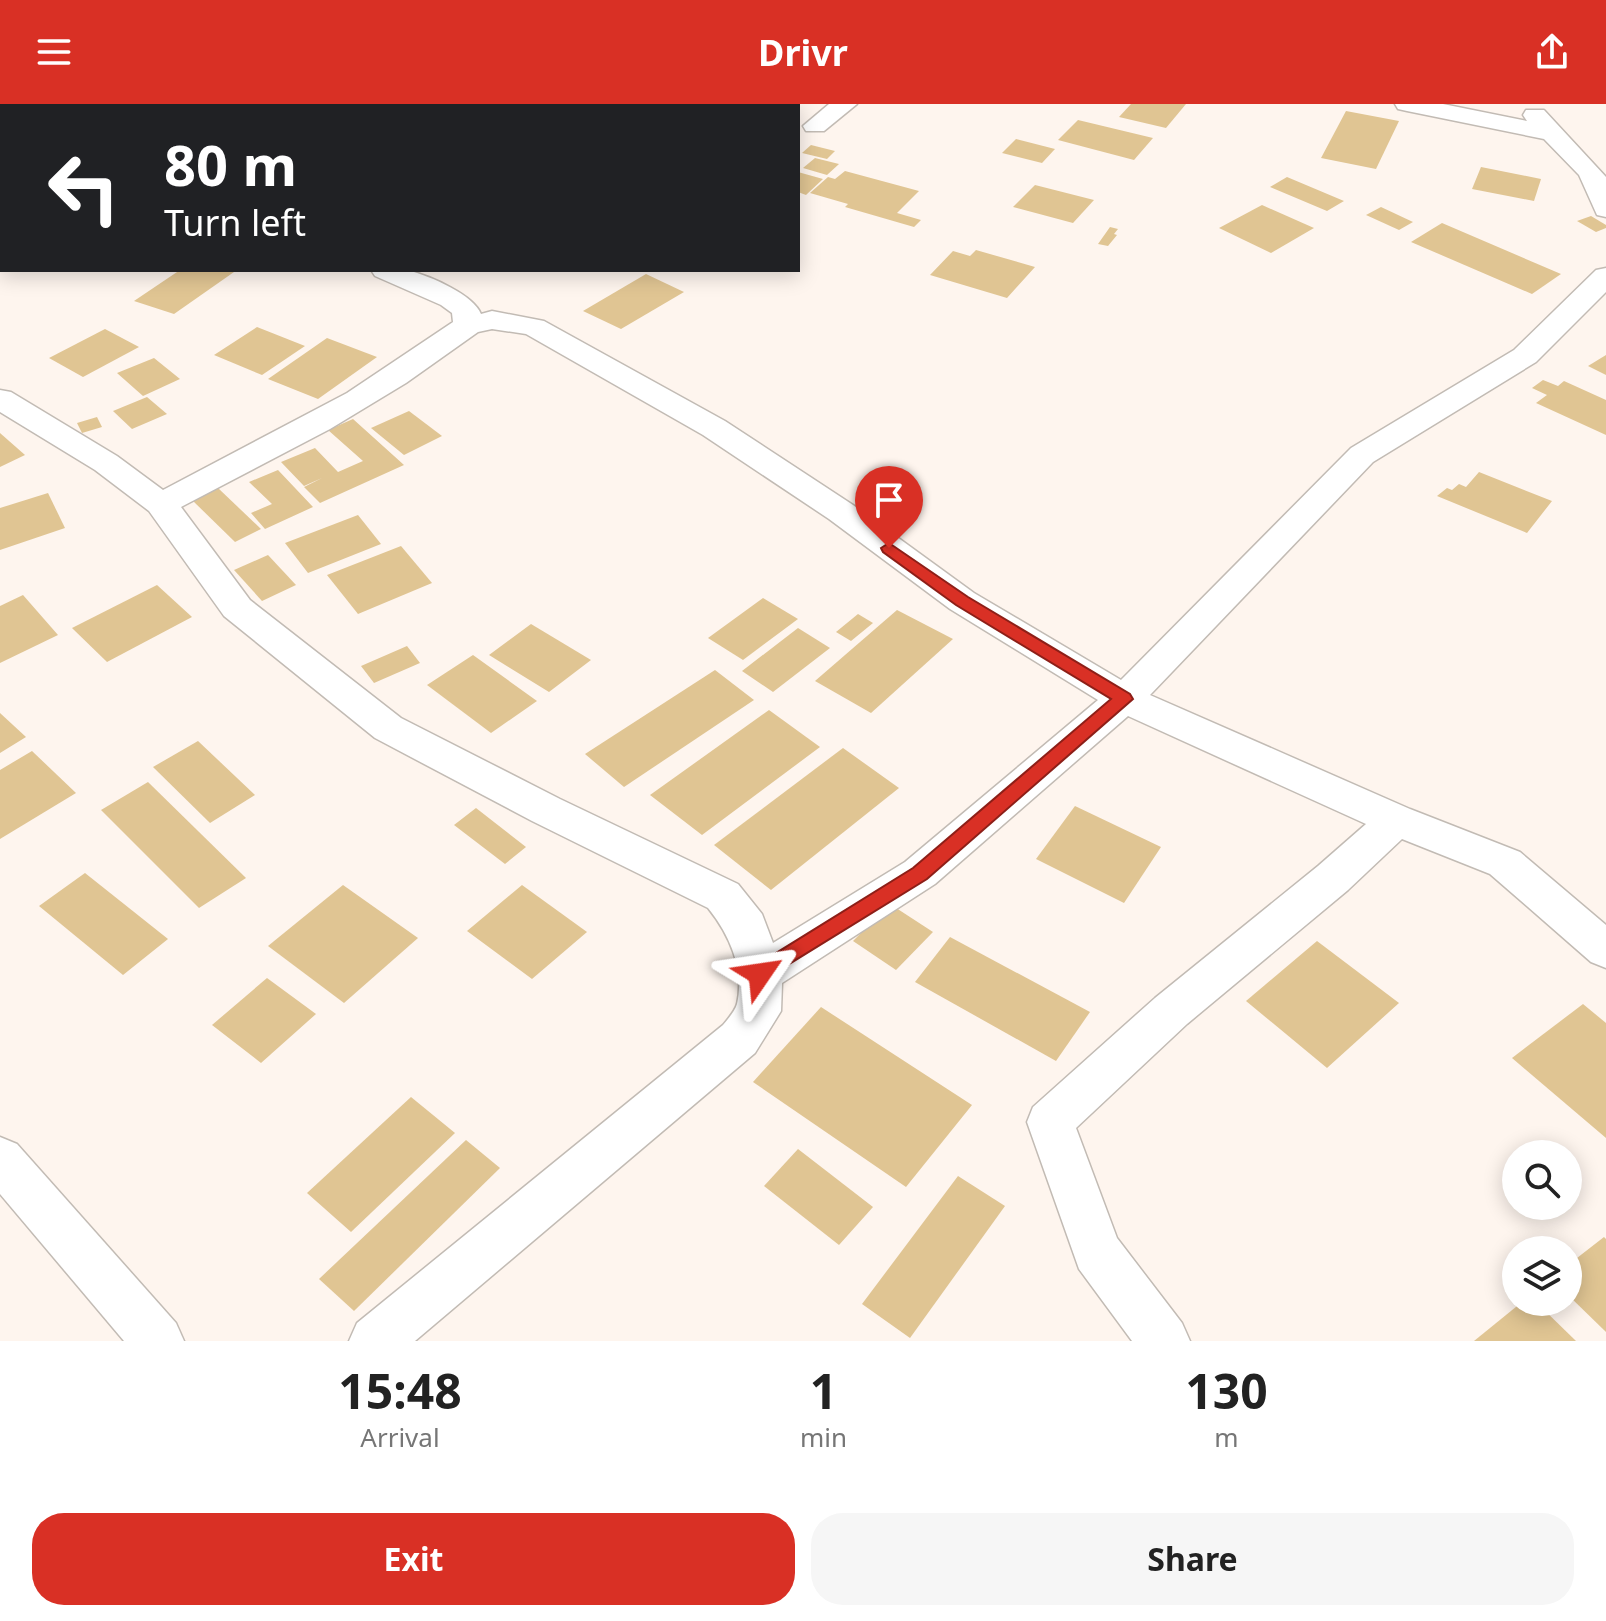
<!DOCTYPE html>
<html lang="en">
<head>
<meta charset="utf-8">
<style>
	:root { --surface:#fff; --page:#f6f6f6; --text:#222; --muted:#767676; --accent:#d93025 }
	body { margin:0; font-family:"Noto Sans",sans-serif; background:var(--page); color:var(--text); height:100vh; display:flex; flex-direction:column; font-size:30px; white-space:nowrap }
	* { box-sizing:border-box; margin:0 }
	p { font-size:26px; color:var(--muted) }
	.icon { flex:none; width:44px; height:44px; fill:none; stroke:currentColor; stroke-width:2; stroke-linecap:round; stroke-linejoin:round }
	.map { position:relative; height:1237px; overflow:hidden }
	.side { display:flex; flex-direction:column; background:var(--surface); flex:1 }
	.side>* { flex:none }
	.top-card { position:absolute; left:0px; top:0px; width:800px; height:168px; box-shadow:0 4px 20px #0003; background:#202124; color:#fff; overflow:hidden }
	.tools { position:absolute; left:1502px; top:1036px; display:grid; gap:16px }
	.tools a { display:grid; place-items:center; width:80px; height:80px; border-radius:50%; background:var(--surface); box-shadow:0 4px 20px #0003; font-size:40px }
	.pin { position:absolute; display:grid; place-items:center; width:68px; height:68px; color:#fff; margin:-82px -34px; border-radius:50% 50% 50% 0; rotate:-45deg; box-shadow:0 0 8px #0007 }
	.pin .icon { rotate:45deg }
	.me { position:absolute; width:88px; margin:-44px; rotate:58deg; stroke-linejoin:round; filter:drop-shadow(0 0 6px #0008) }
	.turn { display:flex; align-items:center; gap:28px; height:168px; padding:0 32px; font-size:36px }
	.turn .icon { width:104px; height:104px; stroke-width:2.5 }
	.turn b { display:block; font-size:56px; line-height:68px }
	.eta { display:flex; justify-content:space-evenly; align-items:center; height:136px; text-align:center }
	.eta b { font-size:48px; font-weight:700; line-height:56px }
	.cta { display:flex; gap:16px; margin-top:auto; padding:16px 32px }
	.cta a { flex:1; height:92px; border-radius:32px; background:var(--accent); color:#fff; font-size:32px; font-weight:700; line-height:92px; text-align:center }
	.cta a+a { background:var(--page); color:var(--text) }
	header { display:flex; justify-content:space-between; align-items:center; height:104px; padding:0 32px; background:var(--accent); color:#fff; font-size:36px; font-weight:700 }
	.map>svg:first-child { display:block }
	.building { fill:#e0c593 }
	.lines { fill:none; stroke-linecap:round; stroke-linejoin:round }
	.minor-casing { stroke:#c2bbb4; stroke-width:3 }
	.minor { fill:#fff; fill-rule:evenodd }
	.route { fill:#d93025; stroke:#8d1f18; stroke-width:2 }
</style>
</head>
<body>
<header><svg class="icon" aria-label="menu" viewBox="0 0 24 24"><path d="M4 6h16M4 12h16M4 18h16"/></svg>Drivr<svg class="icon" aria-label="share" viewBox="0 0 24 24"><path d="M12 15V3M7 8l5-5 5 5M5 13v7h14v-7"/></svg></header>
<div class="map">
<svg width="1606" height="1237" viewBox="0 0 1606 1237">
	<rect width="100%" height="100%" fill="#fef5ee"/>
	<g class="building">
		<polygon points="1131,0 1186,0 1166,24 1119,13"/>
		<polygon points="1346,7 1399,17 1376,65 1321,54"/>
		<polygon points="1078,16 1153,34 1134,56 1058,36"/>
		<polygon points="1016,35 1055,45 1042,59 1002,49"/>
		<polygon points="811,41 835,47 827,55 802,49"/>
		<polygon points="815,54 839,60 827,71 803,64"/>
		<polygon points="1481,63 1541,75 1534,97 1472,85"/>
		<polygon points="845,67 919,87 897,109 921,116 914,123 845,103 848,100 810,89 828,73 835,75"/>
		<polygon points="798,68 823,75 806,91 798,88"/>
		<polygon points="1287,73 1344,97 1327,107 1270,83"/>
		<polygon points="1035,81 1094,96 1073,119 1013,103"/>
		<polygon points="1262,101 1314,124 1271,149 1219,124"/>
		<polygon points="1381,103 1413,118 1399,126 1366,111"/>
		<polygon points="1591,112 1606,121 1606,124 1596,128 1577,117"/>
		<polygon points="1442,119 1561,170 1532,190 1411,138"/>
		<polygon points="1110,123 1118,125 1114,130 1117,131 1108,142 1098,140"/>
		<polygon points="976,146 1035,163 1007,194 930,171 953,147 970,152"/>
		<polygon points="180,166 234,168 174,210 134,197"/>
		<polygon points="646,170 684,188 621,225 583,207"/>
		<polygon points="257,223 305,242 262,271 214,251"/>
		<polygon points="105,225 139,243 83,273 49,254"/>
		<polygon points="327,234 377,253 318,295 268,275"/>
		<polygon points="1606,251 1606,271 1588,262"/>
		<polygon points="154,254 180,275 143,292 117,269"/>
		<polygon points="1543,276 1558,282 1564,277 1606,296 1606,331 1536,299 1547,291 1532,284"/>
		<polygon points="147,293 167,310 132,325 113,307"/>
		<polygon points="409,307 442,332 404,351 371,324"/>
		<polygon points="97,313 102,323 82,329 77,319"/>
		<polygon points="353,315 404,361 320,399 304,383 322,374 304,382 281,358 315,344 338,368 363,357 328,326"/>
		<polygon points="0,329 25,351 0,363"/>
		<polygon points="278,366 313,403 265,425 251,409 272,400 249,378"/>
		<polygon points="1479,368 1552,397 1527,429 1437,392 1447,384 1452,386 1459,380 1466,383"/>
		<polygon points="218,384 261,425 235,438 192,396"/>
		<polygon points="48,389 65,424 0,446 0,404"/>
		<polygon points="358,411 381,440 308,469 285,439"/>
		<polygon points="401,442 432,479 358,510 327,471"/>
		<polygon points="268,451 296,481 262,497 234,466"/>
		<polygon points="157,481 192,513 107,558 72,524"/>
		<polygon points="23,491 58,531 0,559 0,502"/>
		<polygon points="763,494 798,515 743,556 708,534"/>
		<polygon points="897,506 953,535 871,609 815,577"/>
		<polygon points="858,510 873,519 851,537 836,528"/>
		<polygon points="531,520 591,556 549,588 489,551"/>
		<polygon points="798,524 830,544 773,588 742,567"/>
		<polygon points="407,542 420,559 374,579 361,562"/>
		<polygon points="473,551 537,597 491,629 427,581"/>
		<polygon points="715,566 754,596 624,683 585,650"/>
		<polygon points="769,606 820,643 702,731 650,691"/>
		<polygon points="0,609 26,633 0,649"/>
		<polygon points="198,637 255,691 210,719 153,663"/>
		<polygon points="843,644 899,684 771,786 714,741"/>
		<polygon points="32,647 76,689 0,735 0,666"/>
		<polygon points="148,678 246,774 199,804 101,706"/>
		<polygon points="1075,702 1161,743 1124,799 1036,755"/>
		<polygon points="476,704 526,743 505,760 454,721"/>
		<polygon points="85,769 168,835 123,871 39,802"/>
		<polygon points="343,781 418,834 344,899 268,842"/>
		<polygon points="522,781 587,828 532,875 467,827"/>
		<polygon points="890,800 933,828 896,866 853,837"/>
		<polygon points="950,833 1090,908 1056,957 915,878"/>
		<polygon points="1317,837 1399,899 1327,964 1246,897"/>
		<polygon points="267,874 316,910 261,959 212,921"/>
		<polygon points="1583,900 1606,919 1606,1034 1512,954"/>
		<polygon points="821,903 972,1001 906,1083 753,978"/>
		<polygon points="411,993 455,1029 351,1128 307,1089"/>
		<polygon points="466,1036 500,1064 354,1207 319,1175"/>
		<polygon points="798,1045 873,1103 839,1141 764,1082"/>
		<polygon points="958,1072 1005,1102 910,1234 862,1200"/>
		<polygon points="1604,1133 1606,1135 1606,1228 1568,1191 1568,1161"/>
		<polygon points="1522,1198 1536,1198 1576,1237 1474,1237"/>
	</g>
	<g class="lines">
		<defs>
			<g id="minor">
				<polygon points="27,0 53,0 54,2 28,2"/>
				<polygon points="359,0 384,0 358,2"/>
				<polygon points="829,0 857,0 824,27 806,27 803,22"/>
				<polygon points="1395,0 1443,0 1527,17 1523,11 1526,6 1544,6 1606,73 1606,113 1597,111 1579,71 1544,35 1407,7 1398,5"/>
				<path d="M1606,164V188L1536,258L1373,358L1150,591L1410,705L1520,748L1606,821V864L1591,858L1490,770L1402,735L1348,786L1187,920L1076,1024L1117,1134L1182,1219L1190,1237H1132L1079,1165L1027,1018L1033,1003L1155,894L1318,762L1366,720L1128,612L935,780L782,879L781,907L755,949L415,1237H349L357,1219L723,921C728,915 735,907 737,900C745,865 729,830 708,804L532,717L375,634L224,512L149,407L95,366L0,308V286L11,288L117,352L163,386L347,289L453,218L452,209L441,201L375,172L371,166C383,166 399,164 410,167C430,172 474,191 481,210L492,207L544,217L725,317L853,401L974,489L1121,576L1351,344L1514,246L1596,166ZM492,225L526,230L703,331L829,415L950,505L1098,596L905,758L773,839L762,810L738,780L560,695L401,614L250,496L181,403L330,325L406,279L478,228Z"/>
				<polygon points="0,1033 17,1040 176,1219 184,1237 124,1237 0,1090"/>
			</g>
		</defs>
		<use href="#minor" class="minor-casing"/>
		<use href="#minor" class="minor"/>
	</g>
	<polygon class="route" points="889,439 968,493 1130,590 1133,595 927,775 760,878 752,876 749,870 752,864 913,764 1111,595 956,501 883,448 881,444"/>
</svg>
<div class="tools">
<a><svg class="icon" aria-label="search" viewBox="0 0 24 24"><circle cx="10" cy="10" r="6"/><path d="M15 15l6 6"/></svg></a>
<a><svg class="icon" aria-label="layers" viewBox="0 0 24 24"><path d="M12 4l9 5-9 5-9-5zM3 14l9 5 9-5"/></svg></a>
</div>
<div class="pin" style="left:889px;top:444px;background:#d93025"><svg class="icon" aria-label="arrive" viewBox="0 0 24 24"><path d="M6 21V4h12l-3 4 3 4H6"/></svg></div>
<svg class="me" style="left:760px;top:870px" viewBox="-20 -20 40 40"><path d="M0-17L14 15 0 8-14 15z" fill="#d93025" stroke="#fff" stroke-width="4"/></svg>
<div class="top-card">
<div class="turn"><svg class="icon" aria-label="left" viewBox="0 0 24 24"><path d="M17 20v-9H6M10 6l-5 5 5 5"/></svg><div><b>80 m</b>Turn left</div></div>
</div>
</div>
<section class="side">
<div class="eta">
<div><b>15:48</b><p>Arrival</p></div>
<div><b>1</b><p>min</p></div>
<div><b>130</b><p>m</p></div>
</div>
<div class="cta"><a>Exit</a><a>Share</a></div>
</section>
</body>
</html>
